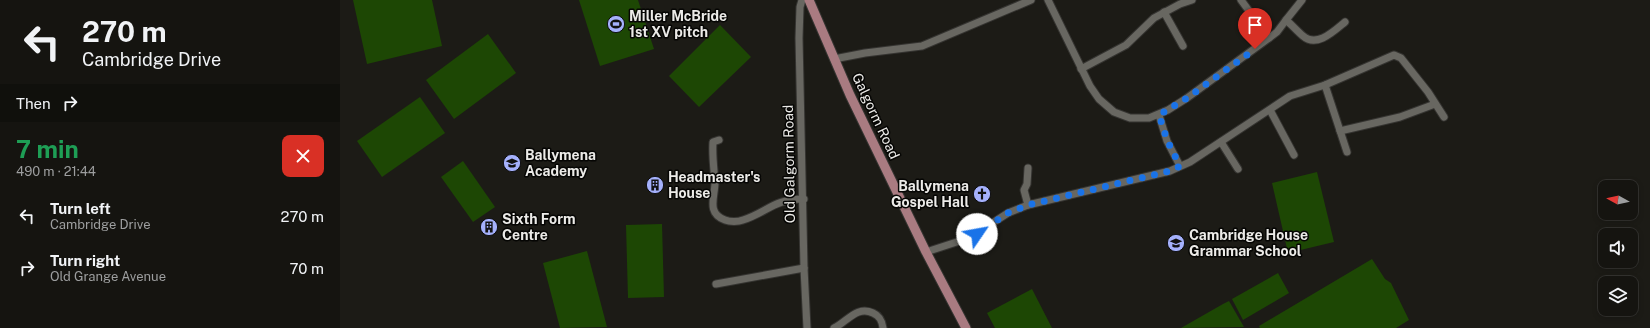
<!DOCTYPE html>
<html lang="en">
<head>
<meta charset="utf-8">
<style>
	:root { --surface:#151410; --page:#22211e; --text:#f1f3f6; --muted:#9d9e9f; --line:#343330 }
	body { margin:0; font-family:"Public Sans",sans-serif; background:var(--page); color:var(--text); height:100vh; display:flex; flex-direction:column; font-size:15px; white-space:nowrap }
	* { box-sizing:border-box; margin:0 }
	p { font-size:13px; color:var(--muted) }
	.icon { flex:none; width:22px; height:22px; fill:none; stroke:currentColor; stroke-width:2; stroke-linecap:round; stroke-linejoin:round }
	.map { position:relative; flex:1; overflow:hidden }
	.side { display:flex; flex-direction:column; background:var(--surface); width:340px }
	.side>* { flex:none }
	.top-card { background:#151410; color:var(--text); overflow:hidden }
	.needle { width:26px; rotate:278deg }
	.buttons { position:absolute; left:1258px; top:180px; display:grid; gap:8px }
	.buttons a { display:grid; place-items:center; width:40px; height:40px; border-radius:8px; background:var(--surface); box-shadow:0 2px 6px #0003,0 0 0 1px var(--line); font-size:20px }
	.pin { position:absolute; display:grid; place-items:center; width:34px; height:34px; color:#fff; margin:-41px -17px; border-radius:50% 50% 50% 0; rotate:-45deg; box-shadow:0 0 4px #0007 }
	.pin .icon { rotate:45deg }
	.me { position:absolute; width:44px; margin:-22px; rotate:57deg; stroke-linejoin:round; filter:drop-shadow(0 0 3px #0008) }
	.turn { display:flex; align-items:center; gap:14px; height:84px; padding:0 16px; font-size:18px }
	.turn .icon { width:52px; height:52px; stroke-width:2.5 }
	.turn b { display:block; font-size:28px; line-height:34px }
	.then { display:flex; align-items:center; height:38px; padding:0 16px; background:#0003; gap:8px; font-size:15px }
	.round { display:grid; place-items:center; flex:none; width:42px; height:42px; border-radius:8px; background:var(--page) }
	.summary { display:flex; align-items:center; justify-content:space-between; height:68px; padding:0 16px }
	h1 { font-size:24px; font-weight:700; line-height:30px; color:#1e9e55 }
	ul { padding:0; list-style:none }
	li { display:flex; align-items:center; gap:12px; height:52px; padding:0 16px }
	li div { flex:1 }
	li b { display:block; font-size:15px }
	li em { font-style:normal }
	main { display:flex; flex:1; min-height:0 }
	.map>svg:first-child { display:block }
	.green { fill:#1d4704 }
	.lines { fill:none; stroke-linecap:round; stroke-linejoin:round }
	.minor-casing { stroke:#353431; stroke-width:9 }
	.major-casing { stroke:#353431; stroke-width:11 }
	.minor { stroke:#686761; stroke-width:7 }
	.major { stroke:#a97b81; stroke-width:9 }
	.route { stroke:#1a73e8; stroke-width:7; stroke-dasharray:0 12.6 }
	.labels { text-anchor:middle; stroke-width:3; stroke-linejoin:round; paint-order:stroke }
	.poi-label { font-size:14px; font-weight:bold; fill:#ecebe8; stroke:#060604; text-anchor:start }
	.street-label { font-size:14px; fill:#ecebe8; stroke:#060604 }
</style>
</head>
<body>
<main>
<section class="side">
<div class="top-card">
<div class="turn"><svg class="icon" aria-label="left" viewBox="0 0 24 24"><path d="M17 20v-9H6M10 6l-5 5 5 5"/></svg><div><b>270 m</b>Cambridge Drive</div></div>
<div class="then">Then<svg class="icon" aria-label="right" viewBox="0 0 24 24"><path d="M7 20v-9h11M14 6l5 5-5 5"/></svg></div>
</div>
<div class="summary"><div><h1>7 min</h1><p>490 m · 21:44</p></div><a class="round" style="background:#d93025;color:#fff"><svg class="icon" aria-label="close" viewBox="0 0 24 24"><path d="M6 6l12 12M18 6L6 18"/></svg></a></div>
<ul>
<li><svg class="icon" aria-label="left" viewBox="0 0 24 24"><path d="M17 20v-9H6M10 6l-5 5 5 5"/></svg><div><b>Turn left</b><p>Cambridge Drive</p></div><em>270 m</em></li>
<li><svg class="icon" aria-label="right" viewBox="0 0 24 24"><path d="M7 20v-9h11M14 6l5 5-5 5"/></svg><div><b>Turn right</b><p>Old Grange Avenue</p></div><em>70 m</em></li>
</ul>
</section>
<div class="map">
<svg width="1310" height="328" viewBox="0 0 1310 328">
	<rect width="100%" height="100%" fill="#1c1b16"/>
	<g class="green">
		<polygon points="13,0 92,0 102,46 27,64"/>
		<polygon points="239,0 298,0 314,49 260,66"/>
		<polygon points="380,25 411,57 359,107 329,76"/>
		<polygon points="148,34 176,73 114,119 86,80"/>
		<polygon points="80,97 105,133 42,177 17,141"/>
		<polygon points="123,161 155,207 133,222 101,177"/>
		<polygon points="977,172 994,242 948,253 932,183"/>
		<polygon points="322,224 324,297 288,298 286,225"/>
		<polygon points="247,251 267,327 220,328 203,263"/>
		<polygon points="1032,259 1045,279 1051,283 1069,320 1056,328 920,328 919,326"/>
		<polygon points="938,273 949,293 903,320 892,299"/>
		<polygon points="692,289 712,328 655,328 647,313"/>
		<polygon points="889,301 904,327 841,328 883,304"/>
	</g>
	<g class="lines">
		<defs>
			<g id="minor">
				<polyline points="462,0 460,7 459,38 464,268 467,328"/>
				<polyline points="708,0 750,86 759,99 774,112 790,118 809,118 828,110 847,98 929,38 937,32 946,20"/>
				<polyline points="901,0 929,38"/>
				<path d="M962,0L946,20C952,25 957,31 963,36C977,48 994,31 1005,22"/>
				<polyline points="824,12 843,46"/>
				<polyline points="494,59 525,53 582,46 691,0"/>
				<polyline points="741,69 786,45 814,18 840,4 852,0"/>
				<polyline points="985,85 1007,152"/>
				<polyline points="930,110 954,155"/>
				<polyline points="819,115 827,141 840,166"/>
				<polyline points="1000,131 1060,117 1095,104"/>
				<path d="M379,140L373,142C372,156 374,169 375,182C375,197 366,213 385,220C390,222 398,222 403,220C428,212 433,199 464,199"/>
				<polyline points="881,142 898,169"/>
				<polyline points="688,168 687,184 684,190 688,205"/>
				<polyline points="586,252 629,238 668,213 688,205 830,171 850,162 950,96 985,85 1054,55 1061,58 1088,92 1104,117"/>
				<polyline points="376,284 464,268"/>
				<path d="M494,328C507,322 517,305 533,313C540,316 542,321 543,328"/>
			</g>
			<polyline id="major" points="469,0 510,95 586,252 626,328"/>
		</defs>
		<use href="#minor" class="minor-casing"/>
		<use href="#major" class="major-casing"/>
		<use href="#minor" class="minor"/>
		<use href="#major" class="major"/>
	</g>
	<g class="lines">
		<polyline class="route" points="637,234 668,213 688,205 830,171 840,166 827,140 819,115 847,98 915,49"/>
	</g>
	<defs>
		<symbol id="stadium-disc" viewBox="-11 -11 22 22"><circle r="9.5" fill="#a5b1fc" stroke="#060604"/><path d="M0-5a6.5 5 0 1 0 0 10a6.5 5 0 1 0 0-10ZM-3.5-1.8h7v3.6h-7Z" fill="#111"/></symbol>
		<symbol id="school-disc" viewBox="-11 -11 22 22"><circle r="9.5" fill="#a5b1fc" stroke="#060604"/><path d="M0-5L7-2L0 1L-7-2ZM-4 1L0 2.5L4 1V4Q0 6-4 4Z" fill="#111"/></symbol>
		<symbol id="building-disc" viewBox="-11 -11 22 22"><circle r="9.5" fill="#a5b1fc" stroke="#060604"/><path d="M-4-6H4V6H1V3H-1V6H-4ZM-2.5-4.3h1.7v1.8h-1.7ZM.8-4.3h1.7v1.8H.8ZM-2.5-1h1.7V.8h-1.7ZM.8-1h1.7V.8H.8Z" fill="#111"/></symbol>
		<symbol id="church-disc" viewBox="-11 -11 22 22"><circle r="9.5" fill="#a5b1fc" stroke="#060604"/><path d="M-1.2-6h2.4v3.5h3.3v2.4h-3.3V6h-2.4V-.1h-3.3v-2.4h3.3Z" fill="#111"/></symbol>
	</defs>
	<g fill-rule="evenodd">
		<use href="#stadium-disc" x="266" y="14" width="20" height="20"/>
		<use href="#school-disc" x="162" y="153" width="20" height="20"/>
		<use href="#building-disc" x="305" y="175" width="20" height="20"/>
		<use href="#church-disc" x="632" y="184" width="20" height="20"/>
		<use href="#building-disc" x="139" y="217" width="20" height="20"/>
		<use href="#school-disc" x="826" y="233" width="20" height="20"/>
	</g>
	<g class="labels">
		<g class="poi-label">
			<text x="289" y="21">Miller McBride<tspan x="289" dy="16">1st XV pitch</tspan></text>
			<text x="185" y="160">Ballymena<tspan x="185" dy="16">Academy</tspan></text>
			<text x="328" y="182">Headmaster's<tspan x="328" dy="16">House</tspan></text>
			<text x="629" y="191" text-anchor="end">Ballymena<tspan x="629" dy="16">Gospel Hall</tspan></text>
			<text x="162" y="224">Sixth Form<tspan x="162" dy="16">Centre</tspan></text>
			<text x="849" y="240">Cambridge House<tspan x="849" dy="16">Grammar School</tspan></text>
		</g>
		<g class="street-label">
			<text transform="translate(536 116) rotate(65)" y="5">Galgorm Road</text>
			<text transform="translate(449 164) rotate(-91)" y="5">Old Galgorm Road</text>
		</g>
	</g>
</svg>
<div class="buttons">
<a><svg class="needle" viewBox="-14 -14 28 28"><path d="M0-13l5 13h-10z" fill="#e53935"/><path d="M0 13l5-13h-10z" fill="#9d9e9f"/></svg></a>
<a><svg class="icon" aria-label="sound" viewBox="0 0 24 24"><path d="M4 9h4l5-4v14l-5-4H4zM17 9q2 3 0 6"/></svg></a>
<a><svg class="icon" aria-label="layers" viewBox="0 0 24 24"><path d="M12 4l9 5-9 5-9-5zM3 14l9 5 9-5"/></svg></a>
</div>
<div class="pin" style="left:915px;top:49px;background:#d93025"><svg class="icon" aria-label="arrive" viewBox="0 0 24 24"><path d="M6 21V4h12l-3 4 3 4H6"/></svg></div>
<svg class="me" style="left:637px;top:234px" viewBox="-20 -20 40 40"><circle r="19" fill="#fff"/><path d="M0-13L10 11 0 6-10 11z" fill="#1a73e8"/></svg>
</div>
</main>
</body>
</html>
